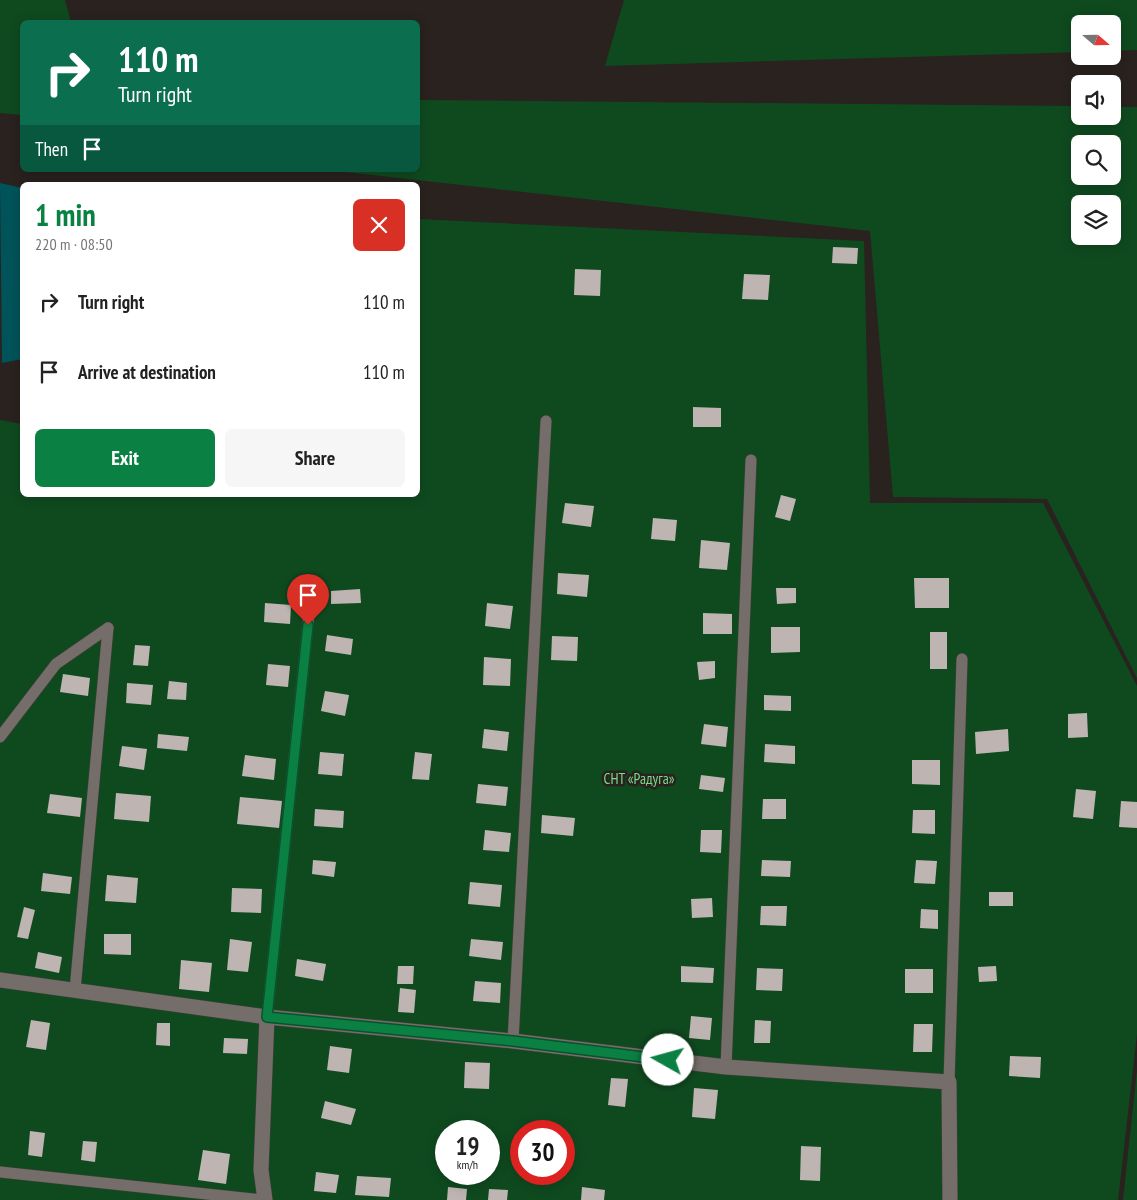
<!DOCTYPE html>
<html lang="en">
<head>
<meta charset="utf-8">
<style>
	:root { --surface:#fff; --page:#f6f6f6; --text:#222; --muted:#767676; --accent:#0b8043 }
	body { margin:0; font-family:"PT Sans Narrow",sans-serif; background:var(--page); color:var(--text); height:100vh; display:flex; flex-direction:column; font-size:19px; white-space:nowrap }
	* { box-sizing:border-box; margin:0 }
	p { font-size:16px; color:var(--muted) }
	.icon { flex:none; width:28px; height:28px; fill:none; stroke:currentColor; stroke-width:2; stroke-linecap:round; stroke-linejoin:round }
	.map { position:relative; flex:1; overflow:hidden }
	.sheet { position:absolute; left:20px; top:182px; width:400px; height:315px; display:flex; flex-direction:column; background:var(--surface); border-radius:8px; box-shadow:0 2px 12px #0003 }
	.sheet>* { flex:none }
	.guide { position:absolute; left:20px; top:20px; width:400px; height:152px; border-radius:8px; box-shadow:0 2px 12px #0003; background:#0b6e4f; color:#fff; overflow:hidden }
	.needle { width:32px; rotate:110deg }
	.buttons { position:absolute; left:1071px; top:15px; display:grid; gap:10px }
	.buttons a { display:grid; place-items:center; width:50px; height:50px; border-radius:8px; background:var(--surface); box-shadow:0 2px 12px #0003; font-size:25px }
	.speed { position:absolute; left:435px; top:1120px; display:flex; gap:10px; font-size:25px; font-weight:700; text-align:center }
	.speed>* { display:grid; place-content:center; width:65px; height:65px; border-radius:50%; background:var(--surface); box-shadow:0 2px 12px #0003; line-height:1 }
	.speed small { font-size:12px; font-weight:400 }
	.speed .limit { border:8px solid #d22; background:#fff; color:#111 }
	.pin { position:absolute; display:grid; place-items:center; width:42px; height:42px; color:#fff; margin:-51px -21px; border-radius:50% 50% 50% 0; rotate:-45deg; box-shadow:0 0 5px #0007 }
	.pin .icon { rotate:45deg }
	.me { position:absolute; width:55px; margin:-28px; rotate:277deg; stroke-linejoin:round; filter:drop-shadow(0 0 4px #0008) }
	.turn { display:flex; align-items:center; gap:18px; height:105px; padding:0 15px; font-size:22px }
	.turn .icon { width:65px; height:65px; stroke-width:2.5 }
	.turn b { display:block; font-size:35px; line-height:42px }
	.then { display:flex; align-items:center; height:48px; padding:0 15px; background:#0003; gap:10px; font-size:19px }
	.round { display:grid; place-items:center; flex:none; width:52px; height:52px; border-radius:8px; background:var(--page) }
	.overview { display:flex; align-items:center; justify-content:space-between; height:85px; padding:0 15px }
	h1 { font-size:30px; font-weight:700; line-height:38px; color:var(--accent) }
	.button { display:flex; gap:10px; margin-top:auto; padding:10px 15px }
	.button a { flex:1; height:58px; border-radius:8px; background:var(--accent); color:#fff; font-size:20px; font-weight:700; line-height:58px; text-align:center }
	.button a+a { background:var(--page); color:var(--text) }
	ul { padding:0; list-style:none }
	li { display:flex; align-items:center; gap:15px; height:70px; padding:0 15px }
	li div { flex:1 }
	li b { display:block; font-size:19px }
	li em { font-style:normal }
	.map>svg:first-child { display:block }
	.green { fill:#0f4a1f; fill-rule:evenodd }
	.water { fill:#005459 }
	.building { fill:#beb4b2 }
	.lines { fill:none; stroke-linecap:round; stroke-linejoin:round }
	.lane-casing { stroke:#443e3c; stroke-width:12 }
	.street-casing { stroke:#443e3c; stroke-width:16 }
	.lane { stroke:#756d69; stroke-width:11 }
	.street { stroke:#756d69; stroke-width:15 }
	.route-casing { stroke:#07532c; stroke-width:12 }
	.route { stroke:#0b8043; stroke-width:9 }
	.labels { text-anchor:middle; stroke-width:5; stroke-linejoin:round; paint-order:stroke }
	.park-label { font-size:15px; fill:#7adb8b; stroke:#29221f }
</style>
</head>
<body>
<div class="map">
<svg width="1137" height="1200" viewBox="0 0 1137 1200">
	<rect width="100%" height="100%" fill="#29221f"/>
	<g class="green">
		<polygon points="0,0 65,0 71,22 22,22 22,115 0,113"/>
		<polygon points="624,0 1137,0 1137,50 1113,51 1112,24 1080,24 1080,52 605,66"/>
		<path d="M418,100L1080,106V116H1112L1113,107H1137V678L1047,499L893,497L870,231L328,170H418ZM1080,144H1112V176H1080ZM1080,204H1112V236H1080Z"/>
		<path d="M418,219L864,241L870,503H1043L1137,686V1034L1118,1200H0V420L22,424V495H418ZM446,1131H489V1174H446ZM521,1131H564V1174H521Z"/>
		<polygon points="1137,1070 1137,1200 1123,1200"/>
	</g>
	<polygon class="water" points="0,183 22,188 22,359 2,363"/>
	<g class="building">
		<polygon points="833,247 858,248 857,264 832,263"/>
		<polygon points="575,269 601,270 600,296 574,295"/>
		<polygon points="744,274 770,275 768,300 742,299"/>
		<polygon points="693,407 721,408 721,427 693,427"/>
		<polygon points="781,495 796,499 790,521 775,517"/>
		<polygon points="565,503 594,506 591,527 562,523"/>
		<polygon points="653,518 677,520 675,541 651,539"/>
		<polygon points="701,540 730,543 727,570 699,568"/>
		<polygon points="558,573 589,575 587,597 557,594"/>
		<polygon points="914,578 949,578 949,608 915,608"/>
		<polygon points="776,588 796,588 796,603 777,604"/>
		<polygon points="360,589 361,603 331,604 331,591"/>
		<polygon points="265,603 291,605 290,624 264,622"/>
		<polygon points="487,603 513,606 510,629 485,626"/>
		<polygon points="703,613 732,614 732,634 703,634"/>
		<polygon points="771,627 800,627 800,652 771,653"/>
		<rect x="930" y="632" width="17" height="37"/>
		<polygon points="327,635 353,639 351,655 325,651"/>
		<polygon points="552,636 578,637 577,661 551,660"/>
		<polygon points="135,645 150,646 148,666 133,665"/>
		<polygon points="484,657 511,659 510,686 483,685"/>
		<polygon points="715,661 715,678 699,680 697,662"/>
		<polygon points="268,664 290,666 288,687 266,685"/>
		<polygon points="63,674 90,678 88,696 60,692"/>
		<polygon points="169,681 187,683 186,700 167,699"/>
		<polygon points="127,683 153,685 151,705 126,703"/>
		<polygon points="325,691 349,695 345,716 321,711"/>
		<polygon points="764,695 791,696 791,711 764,710"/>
		<polygon points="1087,713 1088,737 1068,738 1068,714"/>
		<polygon points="704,724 728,727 726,747 701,744"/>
		<polygon points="484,729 509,732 507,751 482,748"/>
		<polygon points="1008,729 1009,751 976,754 975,732"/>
		<polygon points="158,734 189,737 187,751 157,748"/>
		<polygon points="765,744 795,746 795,764 764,762"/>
		<polygon points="122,746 147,749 144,770 119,766"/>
		<polygon points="320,752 344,754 342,776 318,774"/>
		<polygon points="415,752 432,754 429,780 412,779"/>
		<polygon points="245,755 276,759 274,780 242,776"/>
		<polygon points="912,760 940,760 940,785 912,784"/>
		<polygon points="701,775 725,778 723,792 699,789"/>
		<polygon points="478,784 508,787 506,806 476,803"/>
		<polygon points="1076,789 1096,791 1093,819 1073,817"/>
		<polygon points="116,793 151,796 149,822 114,819"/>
		<polygon points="50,794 82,798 80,817 47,813"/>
		<polygon points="240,797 282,801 279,828 237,824"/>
		<polygon points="763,799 786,799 786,819 762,819"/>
		<polygon points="1121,801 1137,802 1137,828 1119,827"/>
		<polygon points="315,809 344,811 343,828 314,826"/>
		<polygon points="913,810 935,810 935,834 912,833"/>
		<polygon points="542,815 575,818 573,836 541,833"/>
		<polygon points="485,830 511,833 509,852 483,850"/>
		<polygon points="701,830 722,830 721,853 700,852"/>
		<polygon points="313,860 336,862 334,877 312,874"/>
		<polygon points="762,860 791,861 790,877 761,876"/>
		<polygon points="916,860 937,861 935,884 914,883"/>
		<polygon points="43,873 72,877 70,894 41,891"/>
		<polygon points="107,875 138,878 136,903 105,901"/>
		<polygon points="470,882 502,885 500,907 468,904"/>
		<polygon points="232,888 262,889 261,913 231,912"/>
		<rect x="989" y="892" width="24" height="14"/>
		<polygon points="712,898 713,917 692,918 691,899"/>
		<polygon points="761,906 787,906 786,926 760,925"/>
		<polygon points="24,907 35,910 28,939 17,937"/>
		<polygon points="921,909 938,910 938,929 920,928"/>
		<polygon points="104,934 131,934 131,955 104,954"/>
		<polygon points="230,939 252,942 248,972 227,970"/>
		<polygon points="471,939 503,942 501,960 469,956"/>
		<polygon points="38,952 62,957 59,973 35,968"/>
		<polygon points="297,959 326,964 323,981 295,976"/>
		<polygon points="181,960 212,963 209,992 179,989"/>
		<polygon points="398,966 414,966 413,984 397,984"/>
		<polygon points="681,966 714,968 713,983 681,982"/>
		<polygon points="996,966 997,981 979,982 978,967"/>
		<polygon points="757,968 783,969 782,991 756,990"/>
		<rect x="905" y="969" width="28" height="24"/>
		<polygon points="475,981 501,983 500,1003 473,1001"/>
		<polygon points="400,988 416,990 414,1013 398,1012"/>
		<polygon points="691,1016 712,1018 710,1040 689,1038"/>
		<polygon points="31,1020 50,1023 46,1050 26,1047"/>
		<polygon points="755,1020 771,1021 770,1043 754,1043"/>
		<polygon points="157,1023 170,1023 170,1046 156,1045"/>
		<polygon points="914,1024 933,1024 932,1052 913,1052"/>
		<polygon points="224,1038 248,1039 247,1054 223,1053"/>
		<polygon points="330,1046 352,1049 349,1073 327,1070"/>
		<polygon points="1010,1056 1041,1057 1040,1078 1009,1076"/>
		<polygon points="465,1062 490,1063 489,1089 464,1088"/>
		<polygon points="611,1078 628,1079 625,1107 608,1105"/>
		<polygon points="694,1088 718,1090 715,1119 692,1117"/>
		<polygon points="325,1101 356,1109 351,1125 321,1118"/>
		<polygon points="30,1131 45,1133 42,1157 28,1155"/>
		<polygon points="83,1141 97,1142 95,1162 81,1160"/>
		<polygon points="801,1146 821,1147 820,1181 800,1180"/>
		<polygon points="203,1150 230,1154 226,1184 198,1180"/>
		<polygon points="316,1172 339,1175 336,1193 314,1191"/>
		<polygon points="357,1176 391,1178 389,1197 355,1195"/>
		<polygon points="448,1187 467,1189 466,1200 447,1200"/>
		<polygon points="582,1187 605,1190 604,1200 581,1200"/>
		<polygon points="489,1189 508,1190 507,1200 488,1200"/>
	</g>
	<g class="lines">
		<defs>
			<g id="lane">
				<polyline points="0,737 56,664 108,628"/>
				<polyline points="75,990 108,628"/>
				<polyline points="267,1017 312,586"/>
				<polyline points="513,1041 546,421"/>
				<polyline points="726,1067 751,460"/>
				<polyline points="949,1082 962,659"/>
				<polyline points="0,1172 263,1200"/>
			</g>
			<g id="street">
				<polyline points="0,980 267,1017 513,1041 726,1067 949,1082 950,1200"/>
				<polyline points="265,1200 261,1170 267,1017"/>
			</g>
		</defs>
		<use href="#lane" class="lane-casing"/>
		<use href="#street" class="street-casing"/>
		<use href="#lane" class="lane"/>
		<use href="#street" class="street"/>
	</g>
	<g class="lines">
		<defs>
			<polyline id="route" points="308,625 267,1017 513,1041 668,1060"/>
		</defs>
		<use href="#route" class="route-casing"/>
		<use href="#route" class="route"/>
	</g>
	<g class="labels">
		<g class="park-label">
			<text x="639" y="784">СНТ «Радуга»</text>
		</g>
	</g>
</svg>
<div class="buttons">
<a><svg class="needle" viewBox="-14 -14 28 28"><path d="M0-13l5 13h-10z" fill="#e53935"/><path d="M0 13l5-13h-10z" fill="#767676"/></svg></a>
<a><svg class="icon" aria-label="sound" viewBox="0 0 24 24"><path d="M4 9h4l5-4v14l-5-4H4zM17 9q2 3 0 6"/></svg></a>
<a><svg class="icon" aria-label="search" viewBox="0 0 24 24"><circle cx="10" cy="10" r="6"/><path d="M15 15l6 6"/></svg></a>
<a><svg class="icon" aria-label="layers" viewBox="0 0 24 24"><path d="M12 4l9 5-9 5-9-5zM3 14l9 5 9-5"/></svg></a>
</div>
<div class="speed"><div>19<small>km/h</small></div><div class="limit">30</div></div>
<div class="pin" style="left:308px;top:625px;background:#d93025"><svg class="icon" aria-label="arrive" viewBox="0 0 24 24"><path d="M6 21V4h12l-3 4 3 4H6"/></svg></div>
<svg class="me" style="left:668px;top:1060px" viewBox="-20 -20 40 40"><circle r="19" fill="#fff"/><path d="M0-13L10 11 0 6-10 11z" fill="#0b8043"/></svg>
<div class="guide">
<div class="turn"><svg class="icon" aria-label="right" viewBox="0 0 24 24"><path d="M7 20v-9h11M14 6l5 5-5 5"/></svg><div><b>110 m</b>Turn right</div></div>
<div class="then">Then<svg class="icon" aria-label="arrive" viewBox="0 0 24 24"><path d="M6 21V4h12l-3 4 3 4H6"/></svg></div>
</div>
<section class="sheet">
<div class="overview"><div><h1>1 min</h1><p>220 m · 08:50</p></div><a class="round" style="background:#d93025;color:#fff"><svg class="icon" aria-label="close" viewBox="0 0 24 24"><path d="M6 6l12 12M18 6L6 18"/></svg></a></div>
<ul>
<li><svg class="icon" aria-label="right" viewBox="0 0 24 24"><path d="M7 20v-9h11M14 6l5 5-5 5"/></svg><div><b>Turn right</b></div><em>110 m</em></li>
<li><svg class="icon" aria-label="arrive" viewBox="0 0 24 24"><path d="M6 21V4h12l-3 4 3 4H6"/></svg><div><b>Arrive at destination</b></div><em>110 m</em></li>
</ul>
<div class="button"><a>Exit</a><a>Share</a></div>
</section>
</div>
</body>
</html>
